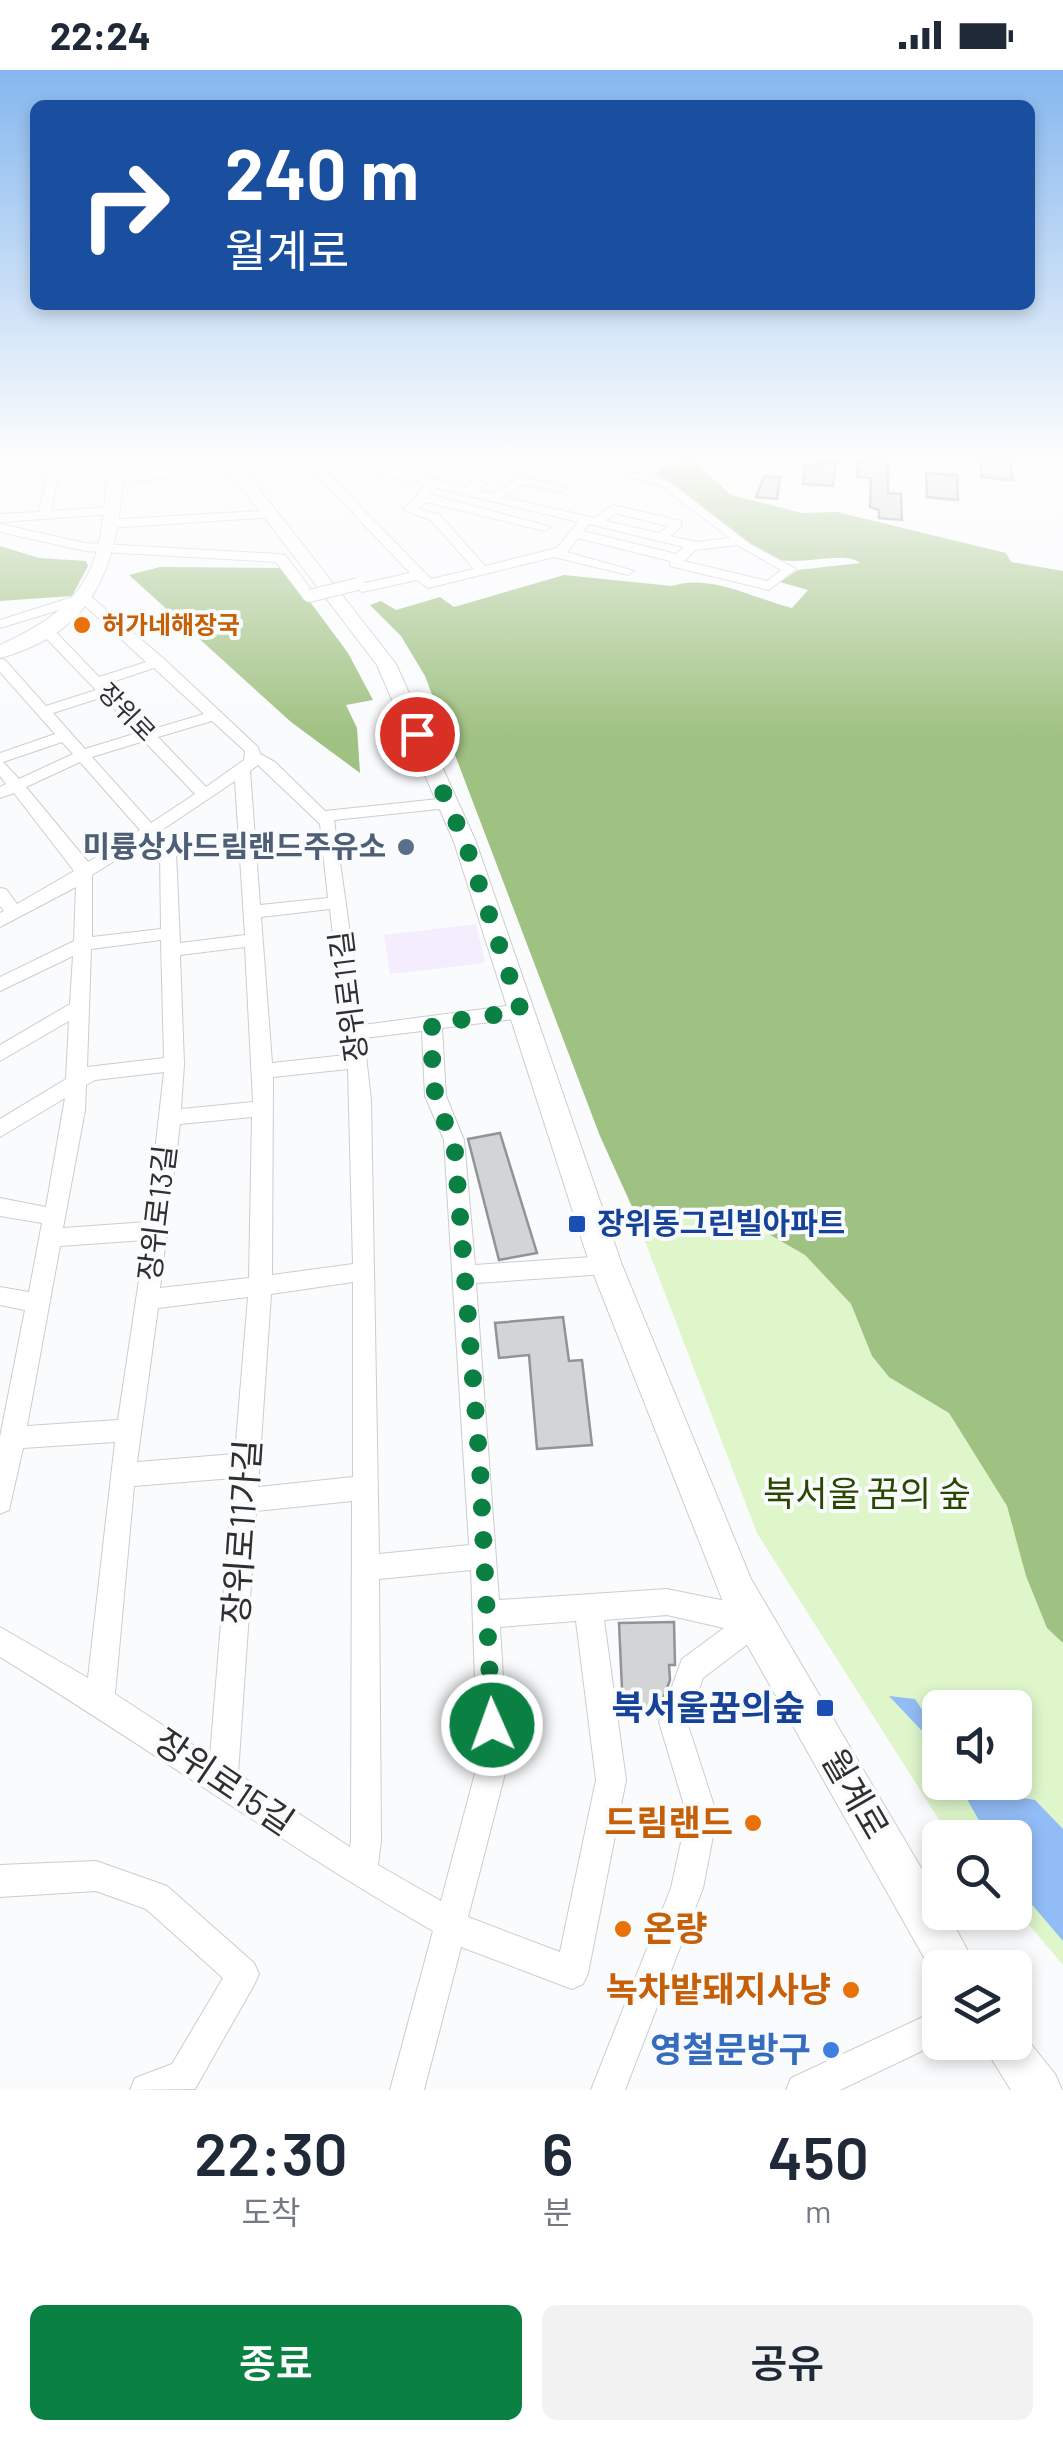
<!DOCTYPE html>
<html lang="ko">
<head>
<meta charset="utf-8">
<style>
	:root { --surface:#fff; --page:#f2f2f3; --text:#1f2937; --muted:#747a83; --accent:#0b8043 }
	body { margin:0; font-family:Barlow,"Noto Sans KR",sans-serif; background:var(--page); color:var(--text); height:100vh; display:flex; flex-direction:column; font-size:38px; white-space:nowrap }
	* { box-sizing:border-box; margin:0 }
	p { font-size:32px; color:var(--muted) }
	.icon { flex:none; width:55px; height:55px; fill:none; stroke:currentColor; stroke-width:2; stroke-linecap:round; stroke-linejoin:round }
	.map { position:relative; height:2020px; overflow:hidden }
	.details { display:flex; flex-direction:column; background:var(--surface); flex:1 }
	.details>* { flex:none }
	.top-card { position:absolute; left:30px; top:30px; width:1005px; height:210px; border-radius:15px; box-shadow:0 5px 15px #0003; background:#1a4fa0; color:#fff; overflow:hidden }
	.fabs { position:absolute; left:922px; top:1620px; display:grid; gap:20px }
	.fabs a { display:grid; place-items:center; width:110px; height:110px; border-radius:15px; background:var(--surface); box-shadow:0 5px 15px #0003; font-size:50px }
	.pin { position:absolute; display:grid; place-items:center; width:85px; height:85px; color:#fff; margin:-42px; border:5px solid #fff; border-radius:50%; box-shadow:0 2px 10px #0007 }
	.me { position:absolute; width:110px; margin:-55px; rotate:358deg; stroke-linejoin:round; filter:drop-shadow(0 0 8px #0008) }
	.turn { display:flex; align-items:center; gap:35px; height:210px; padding:0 30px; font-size:45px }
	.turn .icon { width:130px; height:130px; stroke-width:2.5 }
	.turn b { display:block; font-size:70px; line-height:85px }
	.eta { display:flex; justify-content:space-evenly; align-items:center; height:170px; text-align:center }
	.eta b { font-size:60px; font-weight:600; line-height:70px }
	.button { display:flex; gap:20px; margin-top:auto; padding:20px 30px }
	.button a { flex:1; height:115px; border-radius:15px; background:var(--accent); color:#fff; font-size:40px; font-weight:600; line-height:115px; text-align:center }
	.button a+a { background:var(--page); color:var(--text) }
	.status { display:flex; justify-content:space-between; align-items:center; height:70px; padding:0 50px; background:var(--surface); direction:ltr }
	.status svg { height:28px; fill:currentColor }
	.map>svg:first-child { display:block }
	.industrial { fill:#f4edfe }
	.green { fill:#def6ca; fill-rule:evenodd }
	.forest { fill:#9fc181 }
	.water { fill:#92bcf6 }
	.building { fill:#d3d4d6; stroke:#929395; stroke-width:2.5 }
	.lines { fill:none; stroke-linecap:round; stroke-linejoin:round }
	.street-casing { stroke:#cccdcf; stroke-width:2 }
	.secondary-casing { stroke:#cccdcf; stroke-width:2 }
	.street { fill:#fff; fill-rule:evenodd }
	.secondary { fill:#fff; fill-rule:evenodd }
	.street-bridge-casing { stroke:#cccdcf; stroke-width:14; stroke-linecap:butt }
	.street-bridge { stroke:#fff; stroke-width:12 }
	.route { stroke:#0b8043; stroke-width:18; stroke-dasharray:0 32.4 }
	.food-dot { fill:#e8710a; stroke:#fafbfd; stroke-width:4 }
	.service-dot { fill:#5c6f8a; stroke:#fafbfd; stroke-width:4 }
	.transit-dot { fill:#1a4fb4; stroke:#fafbfd; stroke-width:4 }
	.shop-dot { fill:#3f7fe0; stroke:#fafbfd; stroke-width:4 }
	.labels { text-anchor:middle; stroke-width:8; stroke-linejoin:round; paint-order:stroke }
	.far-food-label { font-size:25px; font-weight:bold; fill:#c56008; stroke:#fafbfd; text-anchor:start }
	.far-street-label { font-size:25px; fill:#2f2f30; stroke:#fafbfd }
	.service-label { font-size:30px; font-weight:bold; fill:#4e5e75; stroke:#fafbfd; text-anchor:end }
	.street-label { font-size:30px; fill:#2f2f30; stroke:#fafbfd }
	.transit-label { font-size:30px; font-weight:bold; fill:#164399; stroke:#fafbfd; text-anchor:start }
	.near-park-label { font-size:35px; fill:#2a4700; stroke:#fafbfd }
	.near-street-label { font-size:35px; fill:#2f2f30; stroke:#fafbfd }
	.near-transit-label { font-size:35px; font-weight:bold; fill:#164399; stroke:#fafbfd; text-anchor:end }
	.near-food-label { font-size:35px; font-weight:bold; fill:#c56008; stroke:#fafbfd; text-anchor:end }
	.near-shop-label { font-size:35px; font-weight:bold; fill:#366cbe; stroke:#fafbfd; text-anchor:end }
</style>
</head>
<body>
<div class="status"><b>22:24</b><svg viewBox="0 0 49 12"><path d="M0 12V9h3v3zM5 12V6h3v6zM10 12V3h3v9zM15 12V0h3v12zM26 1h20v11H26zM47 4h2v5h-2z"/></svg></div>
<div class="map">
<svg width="1063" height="2020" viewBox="0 0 1063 2020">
	<rect width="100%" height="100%" fill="#fafbfd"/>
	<polygon class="industrial" points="476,854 485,893 390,904 384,865"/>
	<path class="green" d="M633,1140L751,1154L805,1185L851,1234L872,1286L949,1343L1007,1436L1026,1506L1047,1557L1063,1573V1895L1024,1849L995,1843L1015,1842V1768L950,1767L757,1463ZM940,1638H1015V1712H940Z"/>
	<g class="forest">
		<path d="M688,386L731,425L802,443L837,442L1006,483L1011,492L1063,501V1573L1047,1558L1026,1506L1007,1436L949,1343L889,1307L872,1286L851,1234L805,1185L751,1154L633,1139L600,1066L425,606L401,566L370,535L381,531L396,540L440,527L454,537L564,505L672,516C710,503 755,529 792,538L808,520L780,512L798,500L860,493C842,479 797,499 769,487C726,468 697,422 653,404Z"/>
		<polygon points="0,476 39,488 86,491 88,496 72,526 0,531"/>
		<polygon points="160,497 285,498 348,583 373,630 346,635 357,658 360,703 291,652 129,505"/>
	</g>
	<g class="water">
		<polygon points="889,1626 915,1629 940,1667 940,1680"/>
		<polygon points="979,1712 991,1713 1005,1725 1035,1730 1063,1759 1063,1871 1028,1830 1015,1830 1021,1788 1015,1783 1015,1768 997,1767 981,1754 963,1722 977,1727"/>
	</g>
	<g class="building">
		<polygon points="859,384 888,384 888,423 901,424 902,450 879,448 879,440 870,437 871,408 857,407"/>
		<polygon points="992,385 1009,386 1013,410 982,407 980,389 992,390"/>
		<polygon points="818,391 836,392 833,416 803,414 805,395 817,396"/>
		<polygon points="926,403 957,405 958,430 927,427"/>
		<polygon points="764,406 780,407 777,429 756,427"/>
		<polygon points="500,1063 537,1183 499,1190 468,1069"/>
		<polygon points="563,1247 569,1291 582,1290 592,1375 537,1379 529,1285 499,1288 495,1253"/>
		<polygon points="674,1552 675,1595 669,1595 670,1610 659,1640 623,1641 619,1553"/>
	</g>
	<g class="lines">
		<defs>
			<g id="street">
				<polygon points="52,384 64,384 63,388 186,384 180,387 61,395 51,441 109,437 113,438 113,444 0,452 0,444 39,442 50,395 0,398 0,392 51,388"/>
				<path d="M297,384H325L391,399L415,384H428L402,402L466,417L512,384H525L477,420L493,424L520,406L566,418L560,422L522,414L504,427L594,448L613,435L681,451V457L670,466L697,472L730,468L660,415L543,384H562L668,411L750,474L796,499L769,520L670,496V491L578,468L567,482L634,501L628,505L554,487L428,518L417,510L362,522L353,517V511L365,513L410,503ZM313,388L426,415L403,440L431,450L474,499L431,509ZM437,418L578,452L557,478L485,496L439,444L418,439L427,432L545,461L551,457L429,424ZM615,443L668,456L659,463L606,451ZM589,454L684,477L676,484L583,461ZM737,475L781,500L767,511L684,491L695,480Z"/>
				<polygon points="237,396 243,399 241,401 114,413 108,409 114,405"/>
				<polygon points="271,440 275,441 275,447 108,458 102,454 108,450"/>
				<polygon points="0,454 85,473 280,484 285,485 316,526 304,529 276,492 85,481 0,462"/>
				<path d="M79,525H89L164,589L258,677L260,684L275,692L325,741L448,728L456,733L448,738L334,750L363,955L521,934L528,936L531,941L521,948L442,958L446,1026L464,1070L475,1195L606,1186L614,1189L617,1195L614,1201L606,1204L476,1213L499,1530L667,1519L755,1537L765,1541L769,1551L765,1561L703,1608L687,1652L717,1745L703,1818L625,2020H591L671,1818L687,1745L659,1652L682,1589L724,1558L667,1545L604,1550L626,1710L588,1903L583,1914L572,1919L461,1877L424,2020H390L433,1861C285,1776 146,1676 0,1587V1557L88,1608L115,1372L23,1378L9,1440L0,1444V1367L25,1240L0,1235V1217L29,1222L42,1153L0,1146V1128L46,1137L65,1028L0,1067V1049L66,1009L69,951L0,991V975L70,934L73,886L0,921V907L74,871L76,817L0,857V843L4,841L0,836V818L6,819L17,834L74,801L14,723L0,728V717L6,714L0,706V683L55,664L0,602V589L5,590L46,636L96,620L42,564V558H52L99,607L146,592L82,533L0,558V550ZM154,598L204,644L150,660L106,614ZM103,627L137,663L85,679L53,643ZM212,651L245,681L244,690L206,717L158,667ZM144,671L195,724L151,753L92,687ZM62,672L73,684L19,709L3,692ZM80,692L140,760L88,792L26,717ZM258,695L320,754L328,828L260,835L250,701ZM235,711L245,865L180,873L176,782L159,762ZM148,770L160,783L161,859L92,867V805ZM330,839L346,985L272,993L261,847ZM161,870L164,988L87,997L91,879ZM245,877L253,1032L181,1039L184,994L180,885ZM422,961L425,1026L444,1070L469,1475L379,1484L371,1030L364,968ZM348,999L353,1194L272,1205L273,1007ZM164,1002L147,1152L63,1158L85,1040L86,1015L95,1010ZM252,1047L249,1208L160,1218L180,1054ZM145,1170L118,1350L27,1356L60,1176ZM353,1212V1407L258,1417L271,1224ZM248,1227L235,1384L137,1392L158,1238ZM233,1408L210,1686L115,1624L134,1416ZM352,1431L351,1771L350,1777L238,1704L256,1441ZM471,1500L478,1692L441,1831L378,1795L381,1771L379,1509ZM576,1551L596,1710L560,1882L468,1847L508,1692L500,1557Z"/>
				<polygon points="96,1791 167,1816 254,1893 259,1904 254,1915 195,2019 130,2020 135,2008 172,1994 223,1908 146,1839 96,1821 0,1827 0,1795"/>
				<polygon points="940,1939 941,1972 840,2020 786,2020 791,2008"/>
			</g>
			<g id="secondary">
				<path d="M109,384H125C119,481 107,559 0,588V575C101,530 101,487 109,384Z"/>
				<polygon points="216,384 232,384 396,594 476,772 622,1195 751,1509 940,1830 940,1842 947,1842 977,1898 940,1898 939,1914 724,1534 590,1195 454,772 377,595"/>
				<polygon points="1015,1954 1055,2004 1062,2020 1011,2020 981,1972 1015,1972"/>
			</g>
		</defs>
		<use href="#street" class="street-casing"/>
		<use href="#secondary" class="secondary-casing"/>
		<use href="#street" class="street"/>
		<use href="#secondary" class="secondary"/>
		<defs>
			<polyline id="street-bridge" points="309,526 358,514"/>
		</defs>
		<use href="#street-bridge" class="street-bridge-casing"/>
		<use href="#street-bridge" class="street-bridge"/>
	</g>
	<linearGradient id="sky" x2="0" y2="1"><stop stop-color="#85b7ee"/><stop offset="0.58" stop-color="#fdfdfe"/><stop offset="1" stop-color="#fdfdfe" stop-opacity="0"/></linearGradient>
	<rect width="1063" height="667" fill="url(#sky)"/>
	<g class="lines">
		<path class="route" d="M417,664L465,772L521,941L432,954C433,1005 428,1023 454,1070L480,1397L492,1655"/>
	</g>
	<g class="food-dot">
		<circle cx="82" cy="555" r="10"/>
		<circle cx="753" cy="1753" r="10"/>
		<circle cx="623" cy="1859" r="10"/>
		<circle cx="851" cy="1920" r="10"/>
	</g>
	<circle class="service-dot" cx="406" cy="777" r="10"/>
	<g class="transit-dot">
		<rect x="567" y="1144" width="20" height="20" rx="5"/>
		<rect x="815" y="1628" width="20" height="20" rx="5"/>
	</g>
	<circle class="shop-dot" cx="831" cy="1980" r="10"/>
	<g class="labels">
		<g class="far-food-label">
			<text x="102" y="564">허가네해장국</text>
		</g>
		<g class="far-street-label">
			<text transform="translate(127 642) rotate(46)" y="9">장위로</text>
		</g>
		<g class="service-label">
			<text x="386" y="787">미륭상사드림랜드주유소</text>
		</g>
		<g class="street-label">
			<text transform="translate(349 926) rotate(-97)" y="10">장위로11길</text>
			<text transform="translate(158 1143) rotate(-83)" y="10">장위로13길</text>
		</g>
		<g class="transit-label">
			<text x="597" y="1164">장위동그린빌아파트</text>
		</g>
		<g class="near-park-label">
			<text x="867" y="1436">북서울 꿈의 숲</text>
		</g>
		<g class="near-street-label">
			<text transform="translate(242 1462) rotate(-86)" y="12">장위로11가길</text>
			<text transform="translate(224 1712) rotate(34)" y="12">장위로15길</text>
			<text transform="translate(855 1724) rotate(60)" y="12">월계로</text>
		</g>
		<g class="near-transit-label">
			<text x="805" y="1650">북서울꿈의숲</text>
		</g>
		<g class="near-food-label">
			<text x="733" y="1765">드림랜드</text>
			<text x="643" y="1871" text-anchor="start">온량</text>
			<text x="831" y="1932">녹차밭돼지사냥</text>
		</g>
		<g class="near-shop-label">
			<text x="811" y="1992">영철문방구</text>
		</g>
	</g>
</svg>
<div class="fabs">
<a><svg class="icon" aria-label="sound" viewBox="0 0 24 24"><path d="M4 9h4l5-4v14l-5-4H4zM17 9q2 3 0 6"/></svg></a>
<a><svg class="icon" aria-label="search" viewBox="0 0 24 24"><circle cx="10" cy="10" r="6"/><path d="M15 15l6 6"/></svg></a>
<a><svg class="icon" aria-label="layers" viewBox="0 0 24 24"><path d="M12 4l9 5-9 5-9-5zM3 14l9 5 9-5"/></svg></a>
</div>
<div class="pin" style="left:417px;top:664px;background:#d93025"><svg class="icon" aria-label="arrive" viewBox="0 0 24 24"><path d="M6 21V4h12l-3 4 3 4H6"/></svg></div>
<svg class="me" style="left:492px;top:1655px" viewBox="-20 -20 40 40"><circle r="17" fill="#0b8043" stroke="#fff" stroke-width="3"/><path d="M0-11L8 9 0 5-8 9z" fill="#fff"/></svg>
<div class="top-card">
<div class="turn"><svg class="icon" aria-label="right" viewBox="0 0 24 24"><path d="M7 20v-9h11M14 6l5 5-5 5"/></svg><div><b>240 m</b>월계로</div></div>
</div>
</div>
<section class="details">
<div class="eta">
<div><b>22:30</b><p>도착</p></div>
<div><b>6</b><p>분</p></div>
<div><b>450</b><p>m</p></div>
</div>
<div class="button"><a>종료</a><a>공유</a></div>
</section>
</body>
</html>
